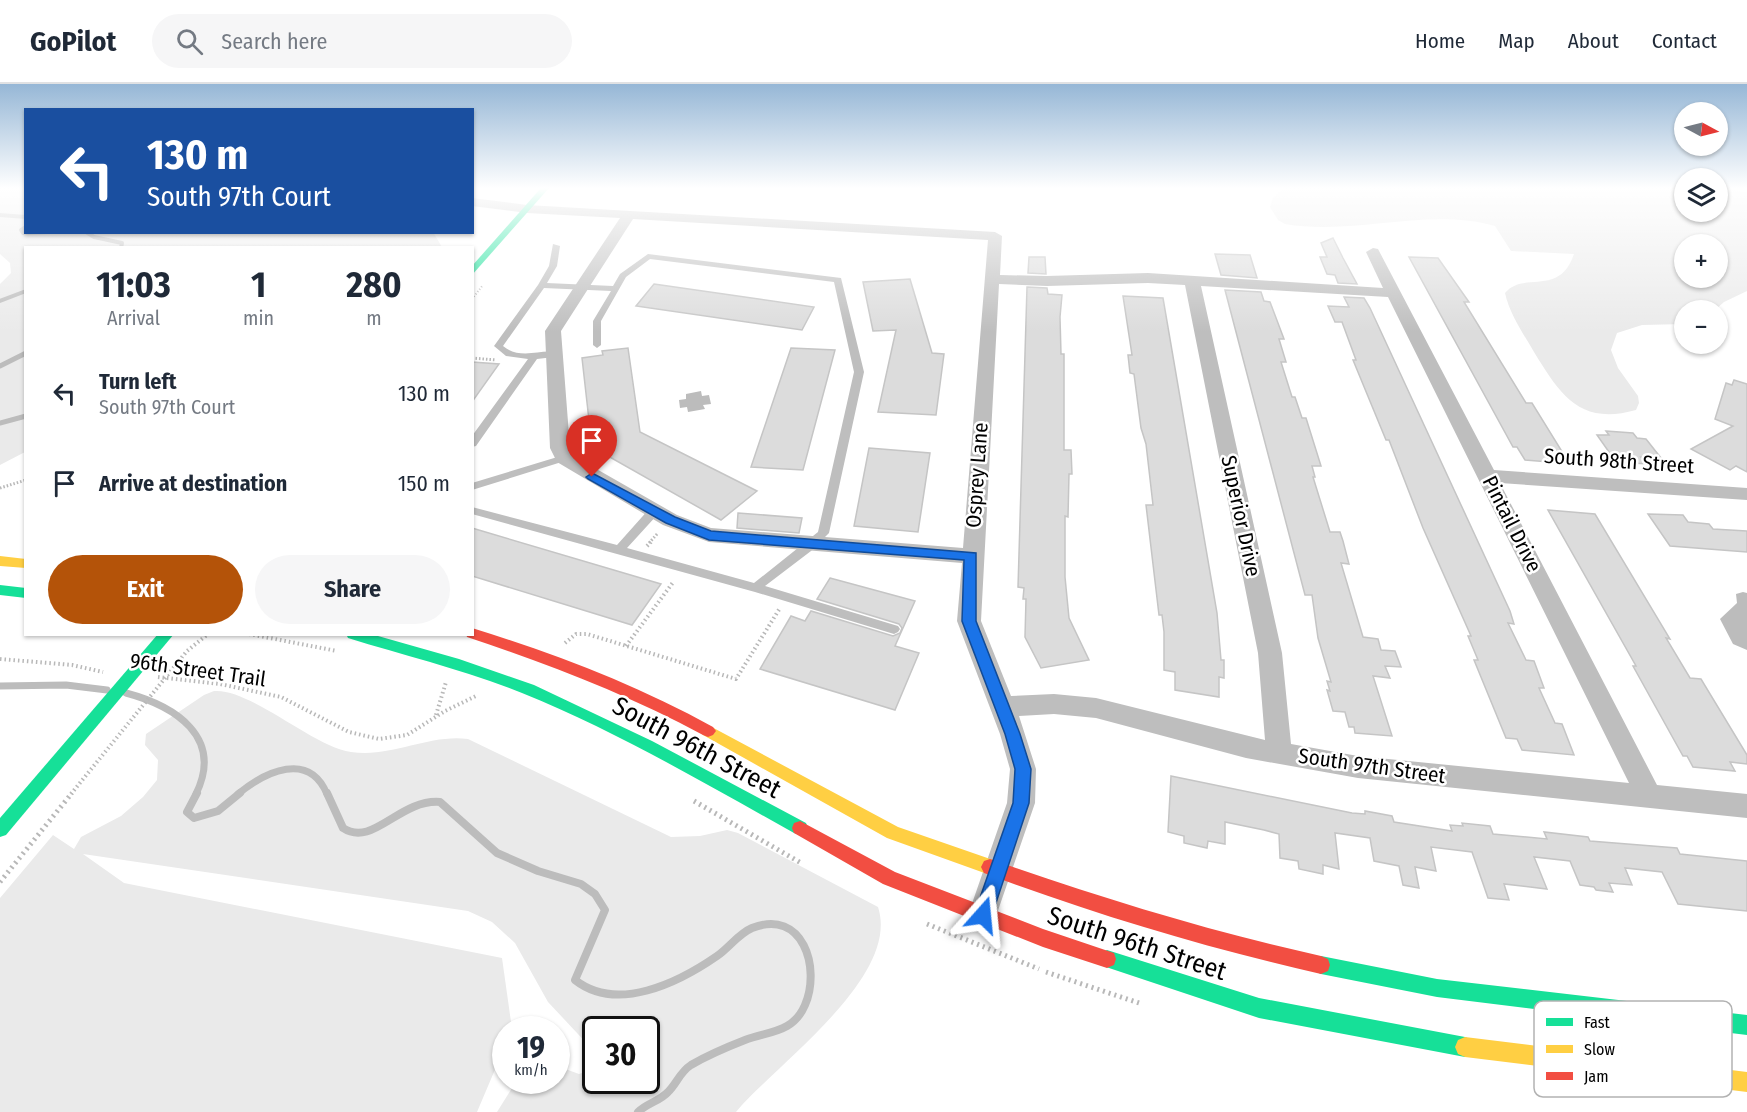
<!DOCTYPE html>
<html lang="en">
<head>
<meta charset="utf-8">
<style>
	:root { --surface:#fff; --page:#f6f6f7; --text:#1f2937; --muted:#747a83; --line:#e0e1e3; --accent:#b45309 }
	body { margin:0; font-family:"Fira Sans Condensed",sans-serif; background:var(--page); color:var(--text); height:100vh; display:flex; flex-direction:column; font-size:22px; white-space:nowrap }
	* { box-sizing:border-box; margin:0 }
	p { font-size:20px; color:var(--muted) }
	.icon { flex:none; width:33px; height:33px; fill:none; stroke:currentColor; stroke-width:2; stroke-linecap:round; stroke-linejoin:round }
	.map { position:relative; flex:1; overflow:hidden }
	.sheet { position:absolute; left:24px; top:162px; width:450px; height:390px; display:flex; flex-direction:column; background:var(--surface); border-radius:0px; box-shadow:0 2px 4px #0004 }
	.sheet>* { flex:none }
	.banner { position:absolute; left:24px; top:24px; width:450px; height:126px; border-radius:0px; box-shadow:0 2px 4px #0004; background:#1a4fa0; color:#fff; overflow:hidden }
	.needle { width:39px; rotate:97deg }
	.tools { position:absolute; left:1674px; top:18px; display:grid; gap:12px }
	.tools a { display:grid; place-items:center; width:54px; height:54px; border-radius:50%; background:var(--surface); box-shadow:0 2px 4px #0004; font-size:30px }
	.speed { position:absolute; left:492px; top:932px; display:flex; gap:12px; font-size:30px; font-weight:700; text-align:center }
	.speed>* { display:grid; place-content:center; width:78px; height:78px; border-radius:50%; background:var(--surface); box-shadow:0 2px 4px #0004; line-height:1 }
	.speed small { font-size:15px; font-weight:400 }
	.speed .limit { border:3px solid #111; border-radius:9px; background:#fff; color:#111 }
	.pin { position:absolute; display:grid; place-items:center; width:51px; height:51px; color:#fff; margin:-62px -26px; border-radius:50% 50% 50% 0; rotate:-45deg; box-shadow:0 0 6px #0007 }
	.pin .icon { rotate:45deg }
	.me { position:absolute; width:66px; margin:-33px; rotate:18deg; stroke-linejoin:round; filter:drop-shadow(0 0 4px #0008) }
	.turn { display:flex; align-items:center; gap:21px; height:126px; padding:0 24px; font-size:27px }
	.turn .icon { width:78px; height:78px; stroke-width:2.5 }
	.turn b { display:block; font-size:42px; line-height:51px }
	.eta { display:flex; justify-content:space-evenly; align-items:center; height:102px; text-align:center }
	.eta b { font-size:36px; font-weight:700; line-height:42px }
	.cta { display:flex; gap:12px; margin-top:auto; padding:12px 24px }
	.cta a { flex:1; height:69px; border-radius:36px; background:var(--accent); color:#fff; font-size:24px; font-weight:700; line-height:69px; text-align:center }
	.cta a+a { background:var(--page); color:var(--text) }
	ul { padding:0; list-style:none }
	li { display:flex; align-items:center; gap:18px; height:90px; padding:0 24px }
	li div { flex:1 }
	li b { display:block; font-size:22px }
	li em { font-style:normal }
	header { display:flex; align-items:center; gap:36px; box-sizing:border-box; height:84px; padding:0 30px; background:var(--surface); border-bottom:2px solid var(--line) }
	header strong { font-size:28px }
	nav { display:flex; gap:33px; margin-inline-start:auto; font-size:21px }
	.search { width:420px; height:54px; background:var(--page); display:flex; align-items:center; gap:15px; box-sizing:border-box; padding:0 21px; border-radius:33px; color:var(--muted); font-size:22px }
	.map>svg:first-child { display:block }
	.green { fill:#eaeaea; fill-rule:evenodd }
	.water { fill:#bcbcbc }
	.lines { fill:none; stroke-linecap:round; stroke-linejoin:round }
	.stream-far3 { stroke:#bcbcbc; stroke-width:4 }
	.stream-far2 { stroke:#bcbcbc; stroke-width:5 }
	.stream-far1 { stroke:#bcbcbc; stroke-width:7 }
	.stream { stroke:#bcbcbc; stroke-width:8 }
	.building { fill:#dcdcdc; stroke:#c5c5c5; stroke-width:1.5 }
	.path-far3 { stroke:#b8b8b8; stroke-width:2; stroke-dasharray:1 2; stroke-linecap:butt }
	.path-far2 { stroke:#b8b8b8; stroke-width:3; stroke-dasharray:1.5 2; stroke-linecap:butt }
	.path-far1 { stroke:#b8b8b8; stroke-width:4; stroke-dasharray:1.5 3; stroke-linecap:butt }
	.path { stroke:#b8b8b8; stroke-width:5; stroke-dasharray:2 4; stroke-linecap:butt }
	.lane { fill:#bebebe; fill-rule:evenodd }
	.street { fill:#bebebe; fill-rule:evenodd }
	.fast { fill:#16e098; fill-rule:evenodd }
	.slow { fill:#ffcf43; fill-rule:evenodd }
	.jam { fill:#f24e42; fill-rule:evenodd }
	.route { fill:#1a73e8; stroke:#114b97; stroke-width:1.5 }
	.labels { text-anchor:middle; stroke-width:5; stroke-linejoin:round; paint-order:stroke }
	.street-label { font-size:21px; fill:#000; stroke:#fff }
	.near-street-label { font-size:26px; fill:#000; stroke:#fff }
	.key { fill:#fff; stroke:#b2b2b2; stroke-width:1.5 }
	.key-label { font-size:16px; fill:#000 }
</style>
</head>
<body>
<header>
<strong>GoPilot</strong>
<div class="search"><svg class="icon" aria-label="search" viewBox="0 0 24 24"><circle cx="10" cy="10" r="6"/><path d="M15 15l6 6"/></svg>Search here</div>
<nav><a>Home</a><a>Map</a><a>About</a><a>Contact</a></nav>
</header>
<div class="map">
<svg width="1747" height="1028" viewBox="0 0 1747 1028">
	<rect width="100%" height="100%" fill="#fff"/>
	<g class="green">
		<polygon points="0,104 25,104 26,148 433,148 442,163 26,164 25,368 0,381 0,200 11,189 10,179 0,170"/>
		<path d="M1284,104H1684V128H1718V104L1747,108V207L1724,218L1715,226H1684V240L1642,241L1617,249L1611,266L1618,284L1638,312L1639,319L1636,326C1579,342 1560,310 1534,268C1523,249 1510,231 1505,209C1524,186 1559,214 1574,170L1511,167L1495,142C1426,123 1356,152 1285,140L1278,136L1270,123L1273,114ZM1684,160H1718V194H1684Z"/>
		<path d="M214,607C250,604 312,662 351,668C392,674 428,650 468,655L671,753L700,752L727,746L738,749L878,823C901,893 776,980 736,1028H497L517,996H556L557,982L579,990L591,986L595,976L592,965L548,918L515,859L492,838L468,827L83,770L124,799L502,874L512,945H506L505,962L477,1028H0V814L53,751L74,765L81,753L121,732L143,713L157,696L158,676L145,661L146,650L204,611ZM596,945H646V996H596Z"/>
	</g>
	<g class="water">
		<polygon points="701,307 702,312 709,311 711,320 703,321 705,325 688,328 687,323 680,324 679,316 686,315 686,310"/>
		<polygon points="1743,508 1747,509 1747,566 1733,560 1720,535 1737,519 1736,510"/>
	</g>
	<g class="lines">
		<g class="stream-far3">
			<polyline points="0,131 26,133"/>
			<polyline points="26,143 21,146 23,149 51,148"/>
			<polyline points="86,148 94,153 122,159 121,164"/>
			<polyline points="0,217 26,207"/>
		</g>
		<g class="stream-far2">
			<polyline points="0,282 26,269"/>
			<polyline points="0,339 26,332"/>
		</g>
		<g class="stream-far1">
			<polyline points="0,602 66,601 107,606"/>
			<path d="M126,609C175,622 224,653 196,710"/>
			<path d="M238,710C266,687 309,667 327,710"/>
		</g>
		<g class="stream">
			<polyline points="197,709 187,728 194,734 218,727 240,709"/>
			<path d="M327,709L343,744C373,764 399,715 440,718L497,769L538,787L581,800L595,810L605,826L575,896C617,929 678,899 717,872C729,864 738,850 752,844C803,824 821,884 805,921C793,949 769,947 745,956C727,963 708,971 691,981C680,988 677,999 668,1008C660,1017 647,1019 638,1028"/>
		</g>
	</g>
	<g class="building">
		<polygon points="1333,154 1343,174 1357,200 1338,199 1335,191 1327,190 1320,173 1327,173 1321,159"/>
		<polygon points="1215,170 1250,171 1257,194 1221,191"/>
		<polygon points="1029,173 1045,173 1046,190 1028,189"/>
		<polygon points="1409,173 1438,174 1469,218 1464,218 1526,319 1532,319 1566,374 1558,374 1561,379 1525,376 1517,363 1513,363"/>
		<polygon points="910,195 932,269 944,270 936,331 878,328 896,246 873,247 863,198"/>
		<polygon points="654,200 814,223 802,246 636,222"/>
		<polygon points="1027,203 1047,204 1048,210 1062,211 1060,233 1061,270 1064,270 1064,366 1071,366 1072,390 1069,390 1068,433 1065,432 1065,493 1069,534 1089,576 1041,584 1025,553 1026,515 1023,515 1024,504 1018,503"/>
		<polygon points="1225,206 1261,208 1264,217 1270,218 1284,255 1279,255 1286,278 1281,278 1292,313 1295,313 1302,334 1306,334 1321,382 1312,382 1315,393 1313,393 1330,448 1340,448 1343,457 1349,480 1341,479 1363,553 1378,555 1381,566 1395,567 1401,583 1385,582 1390,594 1373,592 1392,652 1355,649 1354,643 1349,643 1345,628 1333,627 1327,606 1330,607 1327,597 1331,598 1318,554 1312,511 1305,511"/>
		<polygon points="1123,212 1163,214 1217,529 1221,576 1224,576 1224,594 1219,593 1219,613 1175,606 1175,588 1164,586 1164,548 1162,531 1159,531 1146,421 1153,421 1146,360 1141,344 1134,290 1130,289 1128,271 1132,271"/>
		<polygon points="1344,213 1364,214 1370,224 1510,527 1514,540 1508,539 1526,576 1534,577 1544,604 1539,604 1555,639 1562,640 1574,671 1522,666 1517,655 1506,654 1474,576 1478,576 1468,552 1471,552 1423,444 1389,356 1386,356 1353,276 1356,276 1342,238 1335,238 1328,222 1349,223"/>
		<polygon points="628,264 640,348 757,407 721,436 592,363 582,274 603,271 602,267"/>
		<polygon points="791,264 835,266 803,386 751,383"/>
		<polygon points="472,278 499,280 472,318"/>
		<polygon points="1734,296 1747,300 1747,388 1736,382 1730,386 1691,365 1733,342 1715,335 1726,299 1732,301"/>
		<polygon points="1606,347 1633,349 1637,354 1646,355 1661,374 1641,373 1647,380 1616,378 1597,351 1609,351"/>
		<polygon points="869,364 930,369 918,448 854,442"/>
		<polygon points="1548,426 1595,430 1670,555 1666,554 1690,594 1701,595 1747,671 1747,680 1730,678 1735,687 1693,683 1687,672 1683,672 1633,582 1636,582"/>
		<polygon points="738,429 802,434 799,449 737,444"/>
		<polygon points="1648,430 1683,431 1688,438 1709,440 1713,445 1747,447 1747,468 1670,462"/>
		<polygon points="472,444 661,500 632,541 472,492"/>
		<polygon points="830,494 915,517 895,562 919,569 895,626 760,585 791,532 805,537 811,527 893,552 900,549 902,544 899,540 817,515"/>
		<polygon points="1171,692 1352,729 1365,730 1365,727 1392,732 1394,738 1452,747 1450,741 1463,742 1462,739 1490,742 1493,750 1547,755 1544,748 1588,753 1590,757 1677,764 1680,770 1747,777 1747,827 1678,820 1662,788 1625,784 1632,801 1609,799 1613,808 1596,806 1594,803 1580,801 1570,777 1534,773 1547,805 1504,800 1509,816 1488,814 1472,768 1431,763 1436,787 1415,783 1419,804 1403,801 1399,782 1374,777 1370,754 1335,749 1339,785 1323,781 1323,790 1299,785 1298,777 1280,774 1279,750 1264,746 1225,738 1225,760 1208,757 1207,764 1184,759 1184,752 1168,748"/>
	</g>
	<g class="lines">
		<polyline class="path-far3" points="472,215 483,201"/>
		<g class="path-far2">
			<polyline points="472,274 496,276"/>
			<polyline points="0,404 26,396"/>
			<polyline points="649,459 658,449"/>
		</g>
		<g class="path-far1">
			<polyline points="647,462 651,458"/>
			<polyline points="249,550 337,567"/>
			<polyline points="565,559 576,550 587,550 736,595 780,524"/>
			<polyline points="626,562 674,497"/>
			<polyline points="0,575 72,581 103,588"/>
			<polyline points="158,593 220,600 281,613 349,648 379,655 407,651 445,627 476,612"/>
			<polyline points="436,631 446,598"/>
			<polyline points="71,710 187,567 208,550"/>
		</g>
		<g class="path">
			<polyline points="694,717 801,779"/>
			<polyline points="0,798 72,709"/>
			<polyline points="927,840 1039,885"/>
			<polyline points="1046,888 1142,920"/>
		</g>
		<g class="lane">
			<path d="M553,160L560,162L557,182L547,199L613,202L620,190L648,170L841,194L864,288L829,449L811,467L765,502L898,542L900,545L898,548L894,550L755,508L472,430V423L617,461L650,424L654,423L659,427L658,430L627,464L754,499L818,448L854,288L834,198L650,175L626,193L601,237V261L597,264L593,261V237L611,207L544,204L503,262C522,278 546,262 559,270L554,273L537,275L476,362L472,363V352L528,275L506,272L494,262L538,201L549,182Z"/>
			<polygon points="564,371 569,374 568,376 472,406 472,399"/>
		</g>
		<path class="street" d="M472,114L527,121L995,148L1002,152L1000,191L1047,192L1148,189L1383,204L1366,168L1373,164L1378,165L1494,386L1747,404V416L1500,399L1657,701L1747,710V734L1358,694L1246,674L1096,634L1054,630L1019,632L1036,685L1035,719L993,841L983,845L973,841L968,831L1007,719L1010,685L1000,650L957,537L962,479L709,458L663,441L557,378L550,364L545,247L620,134L527,129L472,122ZM633,135L988,156L963,464L711,444L677,431L572,371L570,364L561,247ZM1148,199L1185,201L1258,569L1265,656L1096,614L1054,610L1011,612L981,537L999,200L1047,202ZM1201,202L1388,213L1629,699L1358,672L1291,660L1282,569Z"/>
		<g class="fast">
			<polygon points="541,104 549,104 472,191 472,182"/>
			<polygon points="0,501 26,504 26,514 0,511"/>
			<polygon points="158,550 174,550 6,751 0,753 0,734"/>
			<path d="M346,550L378,552L459,575L534,601L652,657L806,739L808,744L806,749L800,751L794,749C706,700 616,647 522,609C465,586 406,572 348,554Z"/>
			<polygon points="1107,866 1259,914 1465,953 1472,956 1475,963 1472,970 1465,973 1259,934 1100,881 1098,875 1100,869"/>
			<polygon points="1321,872 1437,895 1747,931 1747,951 1437,913 1321,890 1314,887 1312,881 1314,875"/>
		</g>
		<g class="slow">
			<polygon points="0,472 26,475 26,484 0,482"/>
			<polygon points="708,641 898,743 996,777 999,783 996,789 990,791 887,754 703,651 700,647 703,643"/>
			<polygon points="1465,953 1747,988 1747,1008 1465,973 1458,970 1455,963 1458,956"/>
		</g>
		<g class="jam">
			<path d="M472,544C556,570 637,601 713,643L716,647L713,651L708,653L703,651C627,610 548,580 467,553L466,550H472Z"/>
			<polygon points="800,737 895,788 1043,845 1114,869 1116,875 1114,881 1107,884 1043,863 883,800 794,749 792,744 794,739"/>
			<path d="M990,775C1099,813 1208,847 1321,872L1328,875L1330,881L1328,887L1321,890C1207,864 1094,830 984,789L981,783L984,777Z"/>
		</g>
	</g>
	<linearGradient id="sky" x2="0" y2="1"><stop stop-color="#96b7d6"/><stop offset="0.42" stop-color="#fff"/><stop offset="1" stop-color="#fff" stop-opacity="0"/></linearGradient>
	<rect width="1747" height="248" fill="url(#sky)"/>
	<polygon class="route" points="592,389 675,433 711,447 976,469 976,537 1020,650 1031,685 1029,719 990,837 983,839 977,837 974,831 1013,719 1015,685 1005,650 962,537 964,476 709,456 666,439 588,395 586,393"/>
	<g class="labels">
		<g class="street-label">
			<text transform="translate(1619 377) rotate(4)" y="7">South 98th Street</text>
			<text transform="translate(977 391) rotate(-86)" y="7">Osprey Lane</text>
			<text transform="translate(1241 432) rotate(78)" y="7">Superior Drive</text>
			<text transform="translate(1512 440) rotate(63)" y="7">Pintail Drive</text>
			<text transform="translate(198 586) rotate(8)" y="7">96th Street Trail</text>
			<text transform="translate(1372 682) rotate(8)" y="7">South 97th Street</text>
		</g>
		<g class="near-street-label">
			<text transform="translate(697 663) rotate(28)" y="9">South 96th Street</text>
			<text transform="translate(1137 859) rotate(18)" y="9">South 96th Street</text>
		</g>
	</g>
	<rect x="1534" y="917" width="198" height="96" rx="9" class="key"/>
	<rect x="1546" y="934" width="27" height="8" fill="#16e098"/>
	<rect x="1546" y="961" width="27" height="8" fill="#ffcf43"/>
	<rect x="1546" y="988" width="27" height="8" fill="#f24e42"/>
	<g class="key-label">
		<text x="1584" y="944">Fast</text>
		<text x="1584" y="971">Slow</text>
		<text x="1584" y="998">Jam</text>
	</g>
</svg>
<div class="tools">
<a><svg class="needle" viewBox="-14 -14 28 28"><path d="M0-13l5 13h-10z" fill="#e53935"/><path d="M0 13l5-13h-10z" fill="#747a83"/></svg></a>
<a><svg class="icon" aria-label="layers" viewBox="0 0 24 24"><path d="M12 4l9 5-9 5-9-5zM3 14l9 5 9-5"/></svg></a>
<a>+</a>
<a>−</a>
</div>
<div class="speed"><div>19<small>km/h</small></div><div class="limit">30</div></div>
<div class="pin" style="left:592px;top:393px;background:#d93025"><svg class="icon" aria-label="arrive" viewBox="0 0 24 24"><path d="M6 21V4h12l-3 4 3 4H6"/></svg></div>
<svg class="me" style="left:983px;top:831px" viewBox="-20 -20 40 40"><path d="M0-17L14 15 0 8-14 15z" fill="#1a73e8" stroke="#fff" stroke-width="4"/></svg>
<div class="banner">
<div class="turn"><svg class="icon" aria-label="left" viewBox="0 0 24 24"><path d="M17 20v-9H6M10 6l-5 5 5 5"/></svg><div><b>130 m</b>South 97th Court</div></div>
</div>
<section class="sheet">
<div class="eta">
<div><b>11:03</b><p>Arrival</p></div>
<div><b>1</b><p>min</p></div>
<div><b>280</b><p>m</p></div>
</div>
<ul>
<li><svg class="icon" aria-label="left" viewBox="0 0 24 24"><path d="M17 20v-9H6M10 6l-5 5 5 5"/></svg><div><b>Turn left</b><p>South 97th Court</p></div><em>130 m</em></li>
<li><svg class="icon" aria-label="arrive" viewBox="0 0 24 24"><path d="M6 21V4h12l-3 4 3 4H6"/></svg><div><b>Arrive at destination</b></div><em>150 m</em></li>
</ul>
<div class="cta"><a>Exit</a><a>Share</a></div>
</section>
</div>
</body>
</html>
